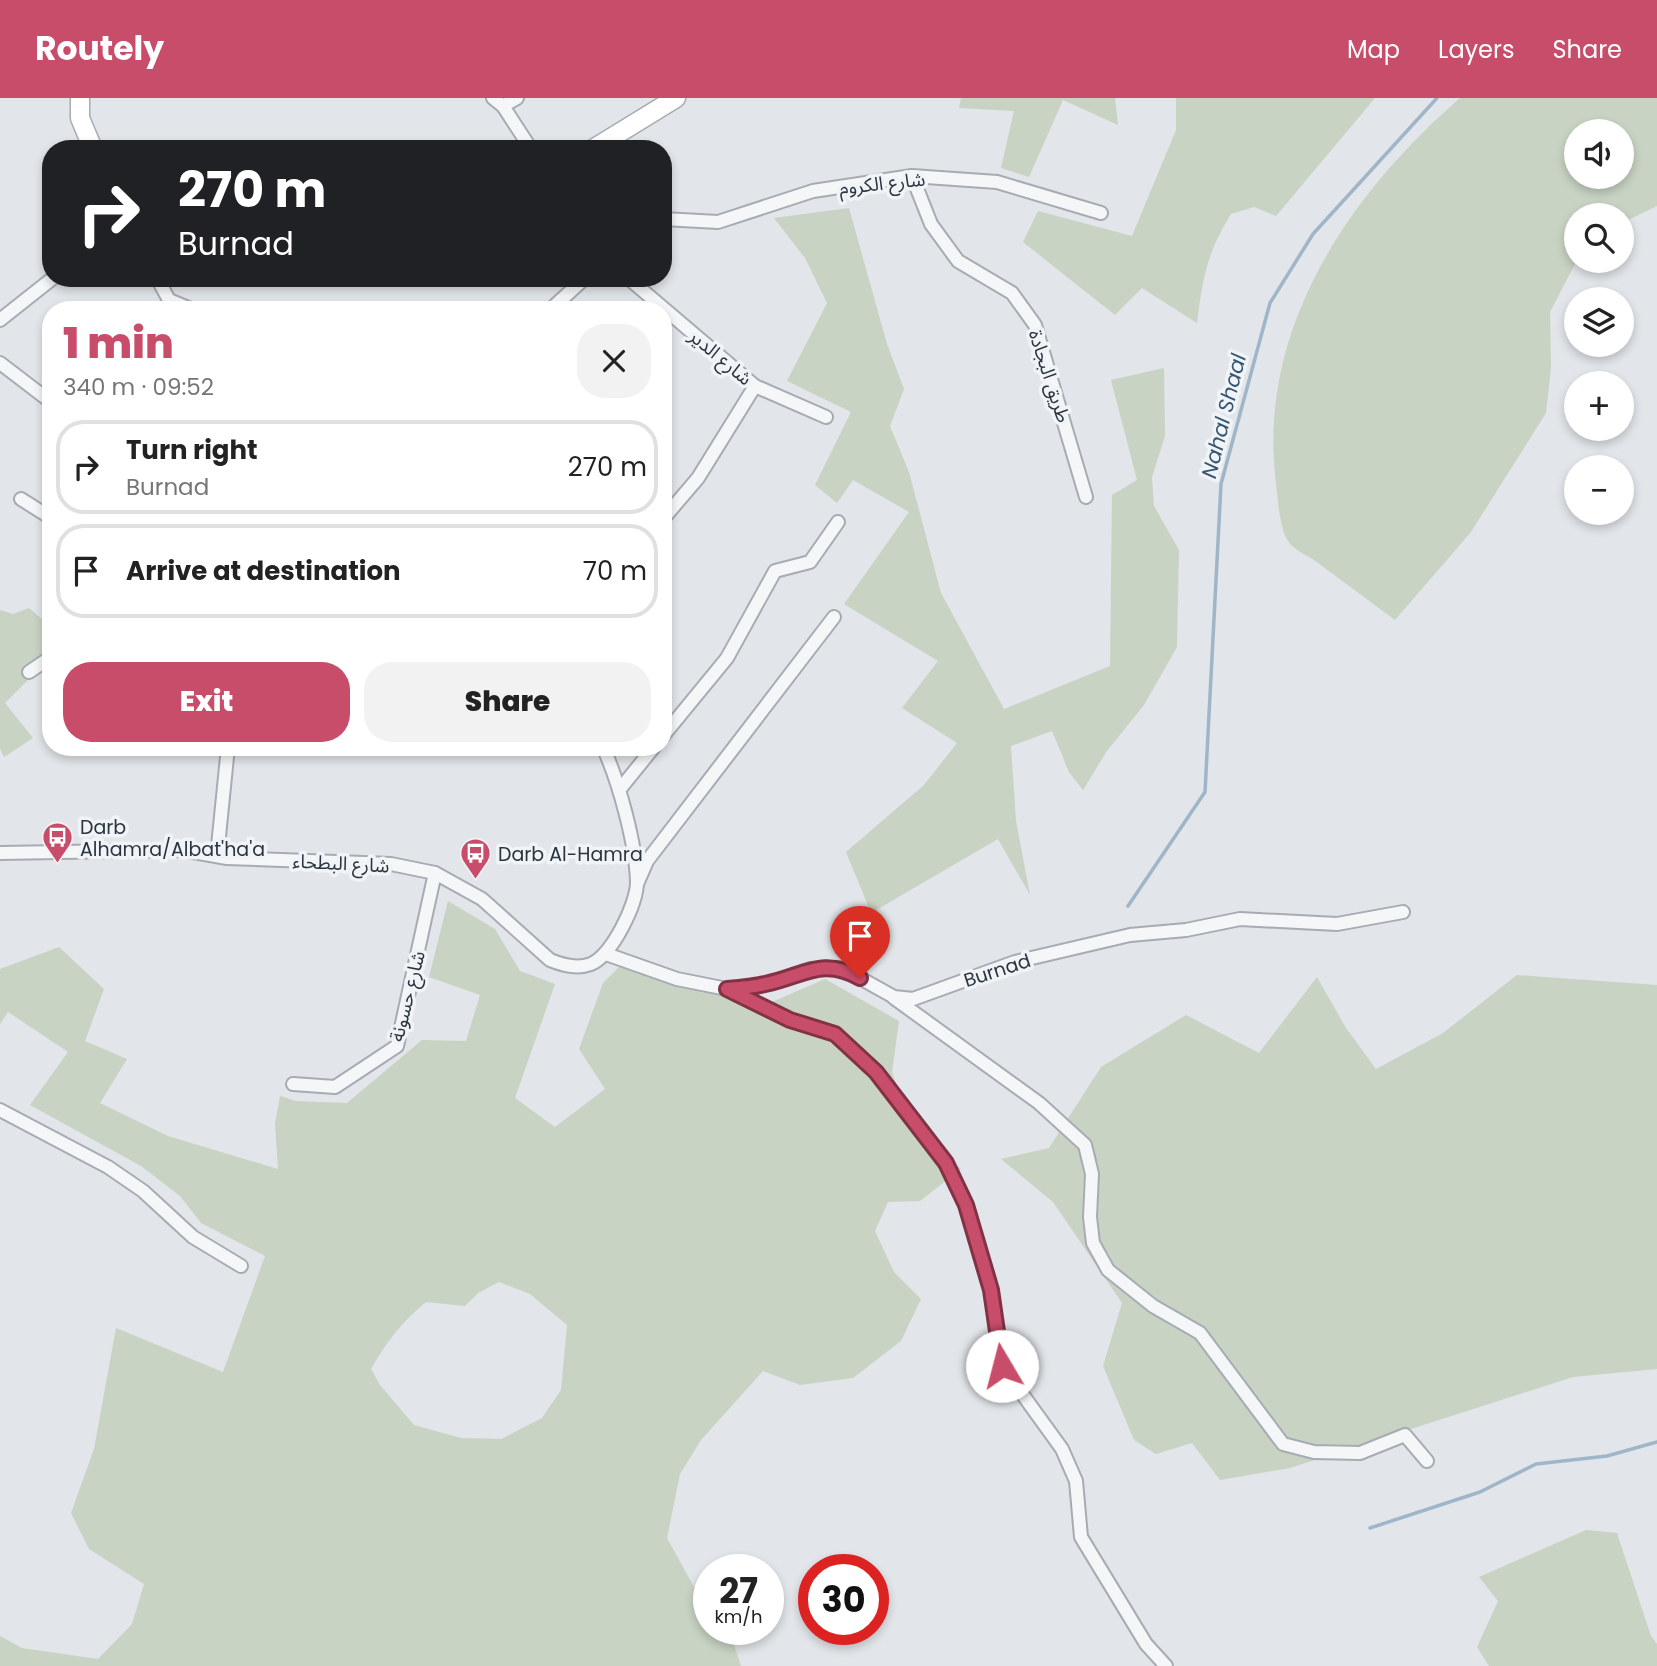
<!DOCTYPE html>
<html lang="en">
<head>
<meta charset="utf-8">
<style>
	:root { --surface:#fff; --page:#f2f2f2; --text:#222; --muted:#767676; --line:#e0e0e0; --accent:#c84d6a }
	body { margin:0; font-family:Poppins,"Noto Sans Arabic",sans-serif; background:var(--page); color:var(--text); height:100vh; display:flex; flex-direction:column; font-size:26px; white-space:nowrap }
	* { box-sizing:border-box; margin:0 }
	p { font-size:23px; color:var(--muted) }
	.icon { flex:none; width:38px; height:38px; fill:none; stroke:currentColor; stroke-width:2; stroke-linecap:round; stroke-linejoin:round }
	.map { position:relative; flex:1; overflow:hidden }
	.drawer { position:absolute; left:42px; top:203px; width:630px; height:455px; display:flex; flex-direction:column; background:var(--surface); border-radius:28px; box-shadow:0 4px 10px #0003 }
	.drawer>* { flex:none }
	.guide { position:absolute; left:42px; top:42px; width:630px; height:147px; border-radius:28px; box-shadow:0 4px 10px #0003; background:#202124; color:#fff; overflow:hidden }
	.tools { position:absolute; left:1564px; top:21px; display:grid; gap:14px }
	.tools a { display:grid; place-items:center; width:70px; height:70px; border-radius:50%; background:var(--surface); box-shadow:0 4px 10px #0003; font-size:35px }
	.speed { position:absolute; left:693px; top:1456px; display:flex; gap:14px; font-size:35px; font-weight:700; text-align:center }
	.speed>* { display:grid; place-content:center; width:91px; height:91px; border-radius:50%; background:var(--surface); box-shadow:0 4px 10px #0003; line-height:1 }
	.speed small { font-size:18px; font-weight:400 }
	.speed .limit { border:10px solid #d22; background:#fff; color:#111 }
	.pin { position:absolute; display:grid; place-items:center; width:60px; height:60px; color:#fff; margin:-72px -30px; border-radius:50% 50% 50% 0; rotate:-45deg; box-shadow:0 0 7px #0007 }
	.pin .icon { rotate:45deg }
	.me { position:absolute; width:77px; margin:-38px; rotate:352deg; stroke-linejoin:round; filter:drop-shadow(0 0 5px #0008) }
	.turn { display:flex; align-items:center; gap:24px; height:147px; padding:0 21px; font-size:32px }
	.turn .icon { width:91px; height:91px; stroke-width:2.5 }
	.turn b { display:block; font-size:49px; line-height:60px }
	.round { display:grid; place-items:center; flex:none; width:74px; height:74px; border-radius:28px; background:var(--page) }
	.head { display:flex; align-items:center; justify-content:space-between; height:119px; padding:0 21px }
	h1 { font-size:42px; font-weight:800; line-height:52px; color:var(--accent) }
	.cta { display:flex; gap:14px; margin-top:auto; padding:14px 21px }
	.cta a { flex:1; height:80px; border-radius:28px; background:var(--accent); color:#fff; font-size:28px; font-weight:800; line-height:80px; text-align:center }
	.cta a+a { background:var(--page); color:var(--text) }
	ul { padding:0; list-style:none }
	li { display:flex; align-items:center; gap:21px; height:94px; margin:0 14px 10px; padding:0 7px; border:4px solid var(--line); border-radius:28px }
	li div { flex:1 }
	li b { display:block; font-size:26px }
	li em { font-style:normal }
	header { display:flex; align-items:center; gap:42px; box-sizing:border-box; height:98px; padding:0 35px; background:var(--accent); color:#fff }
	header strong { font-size:33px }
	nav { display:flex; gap:38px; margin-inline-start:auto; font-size:24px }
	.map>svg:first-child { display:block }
	.green { fill:#c8d3c3; fill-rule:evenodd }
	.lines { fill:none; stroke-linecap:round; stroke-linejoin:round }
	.stream { stroke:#9fb6c8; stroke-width:3.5 }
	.minor-casing { stroke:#a7acb3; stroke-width:16 }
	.secondary-casing { stroke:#a7acb3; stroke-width:21 }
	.minor { stroke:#f4f6f8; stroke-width:12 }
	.secondary { stroke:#fff; stroke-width:18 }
	.route-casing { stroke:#823245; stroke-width:18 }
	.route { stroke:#c84d6a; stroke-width:12 }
	.labels { text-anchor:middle; stroke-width:7; stroke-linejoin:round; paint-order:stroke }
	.street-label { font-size:19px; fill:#2b3441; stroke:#f1f4f7 }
	.poi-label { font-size:19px; fill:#2b3441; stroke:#f1f4f7; text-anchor:start }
	.water-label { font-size:21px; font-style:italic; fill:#375673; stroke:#f1f4f7 }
</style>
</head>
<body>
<header>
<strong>Routely</strong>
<nav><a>Map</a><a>Layers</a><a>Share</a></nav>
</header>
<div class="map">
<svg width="1657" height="1568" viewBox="0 0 1657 1568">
	<rect width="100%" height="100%" fill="#e2e5e9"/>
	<g class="green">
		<polygon points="961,0 1115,0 1118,27 1063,2 1029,79 1001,70 1014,13 959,10"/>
		<path d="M1176,0H1375L1276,118L1254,109L1231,116C1206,157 1203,179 1197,225L1142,190L1115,217L1023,144L1038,113L1132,138L1176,32Z"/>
		<path d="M1460,0H1657V108L1622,125V117H1577V162L1550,214L1551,270L1546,315L1471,434L1395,522C1368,502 1341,482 1314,462C1306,457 1293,451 1288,443C1279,430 1277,392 1275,376C1260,225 1352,94 1460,0ZM1622,33V79H1577V33Z"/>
		<polygon points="849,110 887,246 904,291 890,328 909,374 941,495 1004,611 1110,568 1112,397 1137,382 1111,282 1164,270 1165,338 1152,379 1154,408 1179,452 1177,549 1144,607 1107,653 1083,692 1069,674 1052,633 1011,648 1016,723 1030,797 998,741 871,815 846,754 924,687 957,645 902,610 938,563 844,506 909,414 853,382 837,405 815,387 851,314 787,283 827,205 805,160 774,120"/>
		<polygon points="29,510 51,529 51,559 5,605 33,640 4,659 0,650 0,512 13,516"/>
		<path d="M448,803L495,831L520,873L555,886L515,1000L555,1029L605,991L579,951L603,885L624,864L767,906L825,881L899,923L892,974L909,1024L961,1071L920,1103L888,1104L875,1133L894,1174L921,1201L901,1243L853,1280L800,1287L763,1273L701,1342L680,1376L667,1440L694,1489L709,1506V1531H729L741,1568H0V1538L22,1550L98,1561L132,1526L144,1486L89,1451L71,1415L94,1351L116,1230L223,1274L265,1158L201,1125L180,1098L141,1068L30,1007L68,954L8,914L0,926V871L59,849L104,891L85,943L127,961L100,1005L168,1038L278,1071L275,1026L280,998L296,1003L347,1005L422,942L466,943L480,897L429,879ZM499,1184L530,1196L567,1227L561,1292L542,1320L501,1341L461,1340L414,1327L380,1287L371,1271C386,1244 402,1224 426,1204L465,1208L478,1195Z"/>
		<polygon points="1517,877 1657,887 1657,1271 1573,1279 1290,1370 1220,1382 1192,1345 1156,1356 1134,1342 1103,1268 1122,1205 1053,1104 1001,1061 1049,1050 1101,969 1186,917 1259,955 1317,879 1346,930 1376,971 1443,935"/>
		<polygon points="1586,1432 1617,1435 1651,1538 1657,1546 1657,1568 1489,1568 1477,1549 1498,1503 1479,1479"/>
	</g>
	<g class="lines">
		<g class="stream">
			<polyline points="1128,808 1205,694 1221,386 1270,205 1313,136 1437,0"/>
			<polyline points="1370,1430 1480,1394 1536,1366 1607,1358 1657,1344"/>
		</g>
		<defs>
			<g id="minor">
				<polyline points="493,0 503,8 531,51"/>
				<polyline points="503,8 517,0"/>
				<polyline points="912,78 931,126 958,163 1012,195 1035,227 1086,399"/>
				<polyline points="663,121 718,124 813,93 912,78 997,84 1101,115"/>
				<polyline points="157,180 169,202 193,212"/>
				<polyline points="628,180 755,288 826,319"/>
				<polyline points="550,212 585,180"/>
				<polyline points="0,222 53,180"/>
				<polyline points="0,265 51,304"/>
				<polyline points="21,401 51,420"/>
				<polyline points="663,421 698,380 755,288"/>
				<polyline points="29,574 51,559"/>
				<polyline points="663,638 727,560 775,473 810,464 838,424"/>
				<polyline points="620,691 654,649"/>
				<path d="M0,755L182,752L227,760L391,766L435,775L482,801L550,862C562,867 578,871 591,866C612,857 637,806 637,784C636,746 619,684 603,649"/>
				<polyline points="217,758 228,649"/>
				<polyline points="637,786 647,763 834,519"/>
				<polyline points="606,856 677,881 727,891 767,886 810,871 842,870 894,899 913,901 1015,864 1130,837 1186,832 1240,821 1337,826 1403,814"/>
				<polyline points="727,891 790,922 835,936 876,974 945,1065 966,1106 991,1192 1002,1268 1062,1351 1076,1383 1081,1439 1146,1546 1166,1568"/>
				<polyline points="894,900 1039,1005 1085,1047 1092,1076 1090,1119 1093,1145 1108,1172 1153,1208 1200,1235 1283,1346 1314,1354 1360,1355 1405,1337 1427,1363"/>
				<polyline points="293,986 335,989 397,948 435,775"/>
				<polyline points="0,1012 108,1069 143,1093 193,1139 241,1168"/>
			</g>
			<g id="secondary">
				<polyline points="80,0 80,20 93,51"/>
				<polyline points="593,51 676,0"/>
			</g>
		</defs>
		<use href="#minor" class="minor-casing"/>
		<use href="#secondary" class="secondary-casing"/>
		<use href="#minor" class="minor"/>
		<use href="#secondary" class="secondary"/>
	</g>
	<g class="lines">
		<defs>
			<path id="route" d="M860,880C822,858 802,879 765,886C753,889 740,890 727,891L790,922L835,936L876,974L946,1065L966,1107L991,1192L1002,1268"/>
		</defs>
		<use href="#route" class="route-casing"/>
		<use href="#route" class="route"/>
	</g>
	<defs>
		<symbol id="bus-pin" viewBox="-11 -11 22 30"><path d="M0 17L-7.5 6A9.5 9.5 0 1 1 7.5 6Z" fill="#c84d6a" stroke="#f1f4f7"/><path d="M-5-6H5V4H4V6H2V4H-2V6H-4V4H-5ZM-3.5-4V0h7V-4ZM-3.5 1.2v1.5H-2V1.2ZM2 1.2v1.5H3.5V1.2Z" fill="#fff"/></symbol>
	</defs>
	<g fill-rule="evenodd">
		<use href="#bus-pin" x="40" y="722" width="35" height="47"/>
		<use href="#bus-pin" x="458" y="738" width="35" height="47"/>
	</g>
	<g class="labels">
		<g class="street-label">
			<text transform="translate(882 85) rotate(-6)" y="7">شارع الكروم</text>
			<text transform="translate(721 259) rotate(40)" y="7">شارع الدير</text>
			<text transform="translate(1050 278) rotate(72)" y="7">طريق البجادة</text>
			<text transform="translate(341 765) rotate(3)" y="7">شارع البطحاء</text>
			<text transform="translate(997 872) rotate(-18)" y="7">Burnad</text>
			<text transform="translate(407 898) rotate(-76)" y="7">شارع حسونة</text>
		</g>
		<g class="poi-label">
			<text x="80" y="736">Darb<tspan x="80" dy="22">Alhamra/Albat'ha'a</tspan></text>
			<text x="498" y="763">Darb Al-Hamra</text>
		</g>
		<g class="water-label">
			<text transform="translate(1224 318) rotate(-76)" y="7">Nahal Shaal</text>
		</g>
	</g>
</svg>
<div class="tools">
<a><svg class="icon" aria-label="sound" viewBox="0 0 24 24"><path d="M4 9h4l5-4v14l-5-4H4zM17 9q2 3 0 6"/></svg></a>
<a><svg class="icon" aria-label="search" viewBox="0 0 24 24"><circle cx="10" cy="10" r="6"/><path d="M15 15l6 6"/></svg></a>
<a><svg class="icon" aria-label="layers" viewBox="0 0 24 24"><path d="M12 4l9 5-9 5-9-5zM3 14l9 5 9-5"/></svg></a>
<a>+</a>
<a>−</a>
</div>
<div class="speed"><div>27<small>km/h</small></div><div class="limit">30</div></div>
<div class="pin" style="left:860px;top:880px;background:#d93025"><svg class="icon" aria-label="arrive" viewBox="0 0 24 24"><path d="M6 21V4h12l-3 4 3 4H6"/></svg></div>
<svg class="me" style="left:1002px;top:1268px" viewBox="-20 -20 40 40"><circle r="19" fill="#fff"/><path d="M0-13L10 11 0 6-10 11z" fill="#c84d6a"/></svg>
<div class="guide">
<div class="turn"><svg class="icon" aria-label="right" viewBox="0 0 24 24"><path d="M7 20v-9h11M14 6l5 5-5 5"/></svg><div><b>270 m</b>Burnad</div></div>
</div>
<section class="drawer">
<div class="head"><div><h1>1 min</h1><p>340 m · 09:52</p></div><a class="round"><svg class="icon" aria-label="close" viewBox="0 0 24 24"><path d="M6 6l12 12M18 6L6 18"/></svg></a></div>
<ul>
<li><svg class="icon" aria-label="right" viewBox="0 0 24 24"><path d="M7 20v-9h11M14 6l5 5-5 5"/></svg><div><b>Turn right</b><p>Burnad</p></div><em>270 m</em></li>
<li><svg class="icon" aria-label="arrive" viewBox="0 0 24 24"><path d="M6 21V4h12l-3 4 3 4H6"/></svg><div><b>Arrive at destination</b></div><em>70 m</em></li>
</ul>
<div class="cta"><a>Exit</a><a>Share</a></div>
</section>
</div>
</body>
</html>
